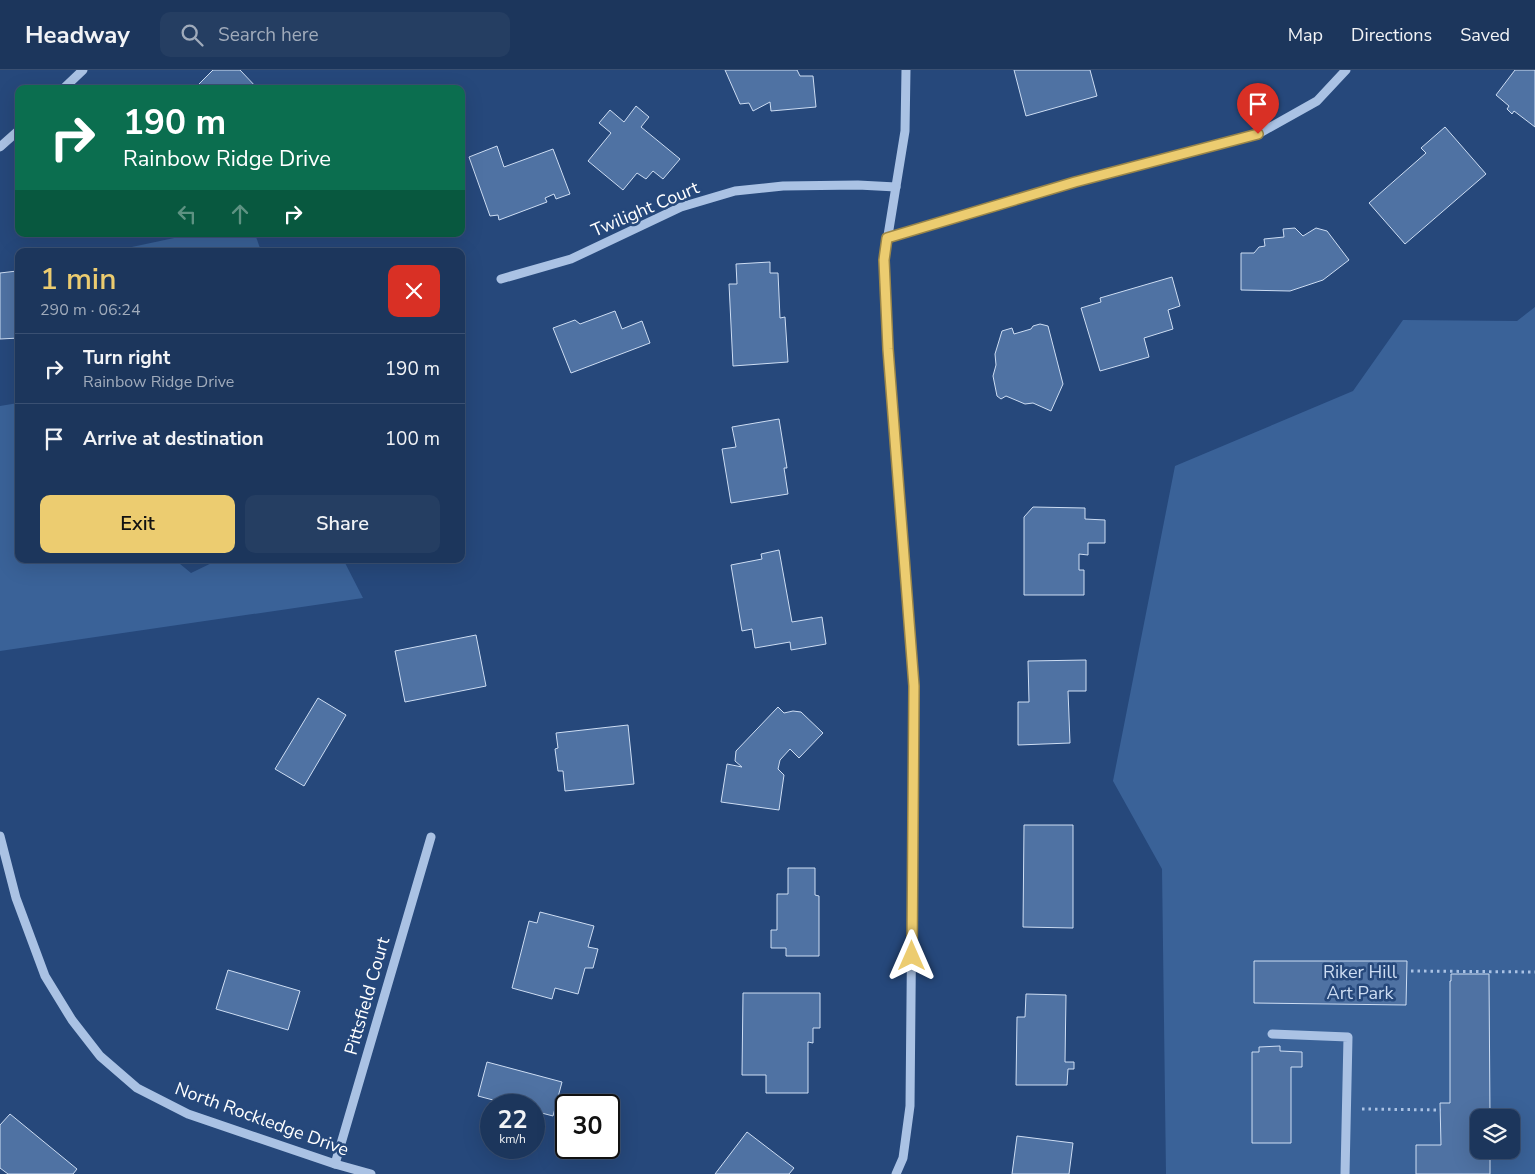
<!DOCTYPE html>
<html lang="en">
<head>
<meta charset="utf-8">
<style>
	:root { --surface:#1c365c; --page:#253e62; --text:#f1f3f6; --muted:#a0abbb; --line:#3a5072; --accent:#eccc70 }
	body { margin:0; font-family:"Nunito Sans",sans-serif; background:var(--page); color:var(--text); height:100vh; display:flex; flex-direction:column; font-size:19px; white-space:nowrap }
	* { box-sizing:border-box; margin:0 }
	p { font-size:16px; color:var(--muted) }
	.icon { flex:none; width:28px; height:28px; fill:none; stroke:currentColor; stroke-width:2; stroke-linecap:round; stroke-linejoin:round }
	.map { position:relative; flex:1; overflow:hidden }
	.details { position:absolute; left:15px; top:178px; width:450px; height:315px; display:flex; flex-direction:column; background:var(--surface); border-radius:10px; box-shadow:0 5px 20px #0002,0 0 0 1px var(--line) }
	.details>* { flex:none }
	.hud { position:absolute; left:15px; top:15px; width:450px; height:152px; border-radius:10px; box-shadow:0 5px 20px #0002,0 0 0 1px var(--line); background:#0b6e4f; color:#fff; overflow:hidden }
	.buttons { position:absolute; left:1470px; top:1039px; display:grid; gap:10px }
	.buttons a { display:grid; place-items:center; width:50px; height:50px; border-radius:10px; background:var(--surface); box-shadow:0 5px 20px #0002,0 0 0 1px var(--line); font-size:25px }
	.speed { position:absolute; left:480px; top:1024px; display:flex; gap:10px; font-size:25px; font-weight:700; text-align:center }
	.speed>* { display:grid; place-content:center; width:65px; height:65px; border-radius:50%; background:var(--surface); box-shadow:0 5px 20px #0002,0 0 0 1px var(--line); line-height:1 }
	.speed small { font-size:12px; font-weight:400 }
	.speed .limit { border:2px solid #111; border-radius:8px; background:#fff; color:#111 }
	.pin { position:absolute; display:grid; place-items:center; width:42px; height:42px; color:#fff; margin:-51px -21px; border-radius:50% 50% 50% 0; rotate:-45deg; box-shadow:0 0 5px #0007 }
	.pin .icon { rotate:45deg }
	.me { position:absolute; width:55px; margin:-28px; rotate:0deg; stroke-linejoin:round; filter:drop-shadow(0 0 4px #0008) }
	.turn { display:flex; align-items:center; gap:18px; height:105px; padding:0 25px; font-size:22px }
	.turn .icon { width:65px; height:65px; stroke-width:2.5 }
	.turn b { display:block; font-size:35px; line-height:42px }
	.lanes { display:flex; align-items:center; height:48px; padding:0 25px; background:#0003; justify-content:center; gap:25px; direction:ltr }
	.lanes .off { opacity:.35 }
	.round { display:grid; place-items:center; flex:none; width:52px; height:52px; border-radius:10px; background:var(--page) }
	.head { display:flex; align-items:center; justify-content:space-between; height:85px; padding:0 25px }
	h1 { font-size:30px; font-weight:600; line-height:38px; color:var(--accent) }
	.action { display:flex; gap:10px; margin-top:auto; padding:10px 25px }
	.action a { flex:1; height:58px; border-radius:10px; background:var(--accent); color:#111; font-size:20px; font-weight:600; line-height:58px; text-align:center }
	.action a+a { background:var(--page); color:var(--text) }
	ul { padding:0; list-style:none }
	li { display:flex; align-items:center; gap:15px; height:70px; padding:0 25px; border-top:1px solid var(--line) }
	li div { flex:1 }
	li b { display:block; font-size:19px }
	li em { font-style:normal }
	header { display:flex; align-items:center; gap:30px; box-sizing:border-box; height:70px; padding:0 25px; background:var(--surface); border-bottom:1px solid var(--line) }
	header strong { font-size:24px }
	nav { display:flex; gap:28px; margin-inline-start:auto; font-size:18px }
	.search { width:350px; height:45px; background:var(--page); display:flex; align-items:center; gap:12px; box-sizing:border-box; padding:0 18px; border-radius:10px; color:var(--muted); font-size:19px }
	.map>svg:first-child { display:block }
	.green { fill:#3a6298; fill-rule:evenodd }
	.building { fill:#4f72a3; stroke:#cdddf3 }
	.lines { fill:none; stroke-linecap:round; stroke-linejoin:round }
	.path { stroke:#aac2e4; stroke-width:3; stroke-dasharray:2.5 4; stroke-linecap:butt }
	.minor { stroke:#aac2e4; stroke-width:9 }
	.route-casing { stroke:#998549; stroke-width:12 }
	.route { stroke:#eccc70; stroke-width:9 }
	.labels { text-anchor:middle; stroke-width:5; stroke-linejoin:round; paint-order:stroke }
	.street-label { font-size:18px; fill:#fff; stroke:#26487b }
	.park-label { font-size:18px; fill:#cdddf3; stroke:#26487b }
</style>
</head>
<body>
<header>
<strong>Headway</strong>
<div class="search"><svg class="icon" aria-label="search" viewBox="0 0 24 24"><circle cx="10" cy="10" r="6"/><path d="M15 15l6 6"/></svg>Search here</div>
<nav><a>Map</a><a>Directions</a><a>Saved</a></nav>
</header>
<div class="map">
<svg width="1535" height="1104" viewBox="0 0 1535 1104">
	<rect width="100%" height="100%" fill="#26487b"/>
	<g class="green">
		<polygon points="193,164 255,164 261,181 113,181"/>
		<path d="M1535,237V1104H1166L1162,799L1113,711L1175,396L1353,321L1403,250L1517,251ZM1479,1048H1511V1080H1479Z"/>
		<polygon points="18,333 19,489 174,489 191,503 220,489 343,489 363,528 0,581 0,336"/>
	</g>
	<g class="building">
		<polygon points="213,0 240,0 258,19 194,19"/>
		<polygon points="725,0 797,0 800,6 813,6 816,37 771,41 770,32 753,41 749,33 740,34"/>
		<polygon points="1014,0 1090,0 1097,26 1026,46"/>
		<polygon points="1515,0 1535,0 1535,57 1514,41 1512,44 1507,39 1509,36 1496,25"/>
		<polygon points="636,36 649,47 641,57 680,89 663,109 653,101 646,109 637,103 623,120 588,91 611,63 599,53 610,40 624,52"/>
		<polygon points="1445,57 1486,104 1405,174 1369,133 1426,83 1421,78"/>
		<polygon points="497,76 504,97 553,79 570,124 556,129 554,124 545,128 547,132 499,150 498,145 490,146 469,87"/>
		<polygon points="1295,158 1303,166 1316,158 1327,161 1349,190 1323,210 1290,221 1241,220 1241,183 1254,183 1259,177 1265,176 1264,169 1284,167 1283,159"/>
		<polygon points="770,192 770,203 778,203 780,248 785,247 788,292 733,296 729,214 737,214 736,194"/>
		<polygon points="17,201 19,224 19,268 0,269 0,203"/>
		<polygon points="1172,207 1180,236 1168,240 1173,259 1144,268 1149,287 1100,301 1081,238 1101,232 1100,228"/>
		<polygon points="615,241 622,259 642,251 650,273 571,303 553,258 575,250 580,254"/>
		<polygon points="1040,254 1048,256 1063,314 1051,341 1033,333 1025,334 1006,326 1001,329 997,326 993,306 996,295 995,284 1002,261 1012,258 1014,264 1031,259 1033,256"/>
		<polygon points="779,349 787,398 784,398 788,424 731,433 722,379 736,377 732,357"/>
		<polygon points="1033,437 1085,438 1085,449 1105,450 1105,473 1088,473 1088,485 1079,484 1079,500 1084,500 1084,525 1024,525 1024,447"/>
		<polygon points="779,480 792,552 822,547 826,574 791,580 790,572 755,578 752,559 742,561 731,495 762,489 761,484"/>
		<polygon points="476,565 486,616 405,632 395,581"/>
		<polygon points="1086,590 1086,621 1068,621 1070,673 1018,675 1018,632 1029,632 1028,591"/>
		<polygon points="318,628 346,645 304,716 275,699"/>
		<polygon points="778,637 784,643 793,641 801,642 823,663 799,688 790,679 780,690 778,699 784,705 779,740 721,732 727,694 742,697 735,691 736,681"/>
		<polygon points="628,655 634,714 565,721 563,701 558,701 555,679 558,678 556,663"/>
		<polygon points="1024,755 1073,755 1073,858 1023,857"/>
		<polygon points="788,798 815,798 815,825 819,826 819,886 786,886 786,878 771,878 771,860 777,860 777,824 788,824"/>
		<polygon points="540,842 594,856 588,877 598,879 593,898 585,898 578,924 555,918 552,929 512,918 529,851 537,853"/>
		<polygon points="1254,891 1407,891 1406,935 1254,933"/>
		<polygon points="228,900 300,921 288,960 216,939"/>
		<polygon points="1451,904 1489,904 1490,1048 1479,1048 1479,1080 1490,1080 1490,1104 1416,1104 1416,1075 1441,1075 1440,1033 1450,1033 1450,911 1451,911"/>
		<polygon points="743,923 820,923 820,958 813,958 813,973 808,972 808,1023 766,1023 766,1005 742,1005"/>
		<polygon points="1026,924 1066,925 1065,992 1074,992 1074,999 1068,999 1067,1015 1016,1015 1017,947 1025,947"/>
		<polygon points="1280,976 1280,981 1302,982 1302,997 1291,997 1291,1073 1252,1073 1252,982 1259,982 1259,977"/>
		<polygon points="487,992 562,1012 553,1046 534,1041 534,1035 512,1035 478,1026"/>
		<polygon points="10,1044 77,1099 73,1104 8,1104 0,1098 0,1055"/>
		<polygon points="747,1062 794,1098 789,1104 715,1104"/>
		<polygon points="1017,1066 1073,1073 1069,1104 1012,1104"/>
	</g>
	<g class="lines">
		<g class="path">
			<polyline points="1411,901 1535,902"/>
			<polyline points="1362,1039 1441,1040"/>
		</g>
		<g class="minor">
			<polyline points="63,19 83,0"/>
			<polyline points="0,77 19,60"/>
			<polyline points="887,168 1075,112 1258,64 1317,31 1346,0"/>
			<polyline points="501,209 571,189 681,137 735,121 783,116 858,115 896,117"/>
			<polyline points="0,766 16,828 45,906 72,950 100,986 137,1018 188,1044 335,1094 371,1104"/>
			<polyline points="1272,964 1348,967 1345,1104"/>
			<polyline points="335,1094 431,767"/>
			<polyline points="896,1104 903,1088 910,1036 914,616 888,279 884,190 905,61 906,0"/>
		</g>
	</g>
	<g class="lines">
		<defs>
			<polyline id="route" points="912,886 914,616 888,279 884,190 887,168 1075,112 1258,64"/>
		</defs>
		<use href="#route" class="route-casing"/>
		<use href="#route" class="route"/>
	</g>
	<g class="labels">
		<g class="street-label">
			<text transform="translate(645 139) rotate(-23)" y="6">Twilight Court</text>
			<text transform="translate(367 926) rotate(-74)" y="6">Pittsfield Court</text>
			<text transform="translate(262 1049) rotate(20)" y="6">North Rockledge Drive</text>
		</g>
		<g class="park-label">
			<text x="1360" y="908">Riker Hill<tspan x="1360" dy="21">Art Park</tspan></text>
		</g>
	</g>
</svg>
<div class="buttons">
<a><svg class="icon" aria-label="layers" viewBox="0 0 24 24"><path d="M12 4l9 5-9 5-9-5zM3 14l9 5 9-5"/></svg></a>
</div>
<div class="speed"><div>22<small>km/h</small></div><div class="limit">30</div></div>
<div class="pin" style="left:1258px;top:64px;background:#d93025"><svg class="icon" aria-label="arrive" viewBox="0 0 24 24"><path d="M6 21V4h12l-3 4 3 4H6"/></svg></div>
<svg class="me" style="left:912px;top:886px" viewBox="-20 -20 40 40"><path d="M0-17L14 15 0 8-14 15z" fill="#eccc70" stroke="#fff" stroke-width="4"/></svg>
<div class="hud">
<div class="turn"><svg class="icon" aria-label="right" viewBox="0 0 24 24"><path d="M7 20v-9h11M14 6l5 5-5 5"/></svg><div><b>190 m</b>Rainbow Ridge Drive</div></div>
<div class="lanes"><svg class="icon off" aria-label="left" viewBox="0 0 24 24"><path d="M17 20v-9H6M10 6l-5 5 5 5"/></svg><svg class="icon off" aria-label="ahead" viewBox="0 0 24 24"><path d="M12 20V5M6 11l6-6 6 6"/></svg><svg class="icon" aria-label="right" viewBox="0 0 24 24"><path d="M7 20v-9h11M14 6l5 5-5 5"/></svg></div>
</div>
<section class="details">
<div class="head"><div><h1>1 min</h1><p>290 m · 06:24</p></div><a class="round" style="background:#d93025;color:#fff"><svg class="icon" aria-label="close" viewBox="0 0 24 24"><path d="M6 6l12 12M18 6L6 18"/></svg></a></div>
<ul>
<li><svg class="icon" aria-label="right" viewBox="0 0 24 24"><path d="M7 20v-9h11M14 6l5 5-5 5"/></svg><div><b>Turn right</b><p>Rainbow Ridge Drive</p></div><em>190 m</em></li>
<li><svg class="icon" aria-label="arrive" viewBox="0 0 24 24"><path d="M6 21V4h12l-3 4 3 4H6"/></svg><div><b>Arrive at destination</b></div><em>100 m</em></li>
</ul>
<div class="action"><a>Exit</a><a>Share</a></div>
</section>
</div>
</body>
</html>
